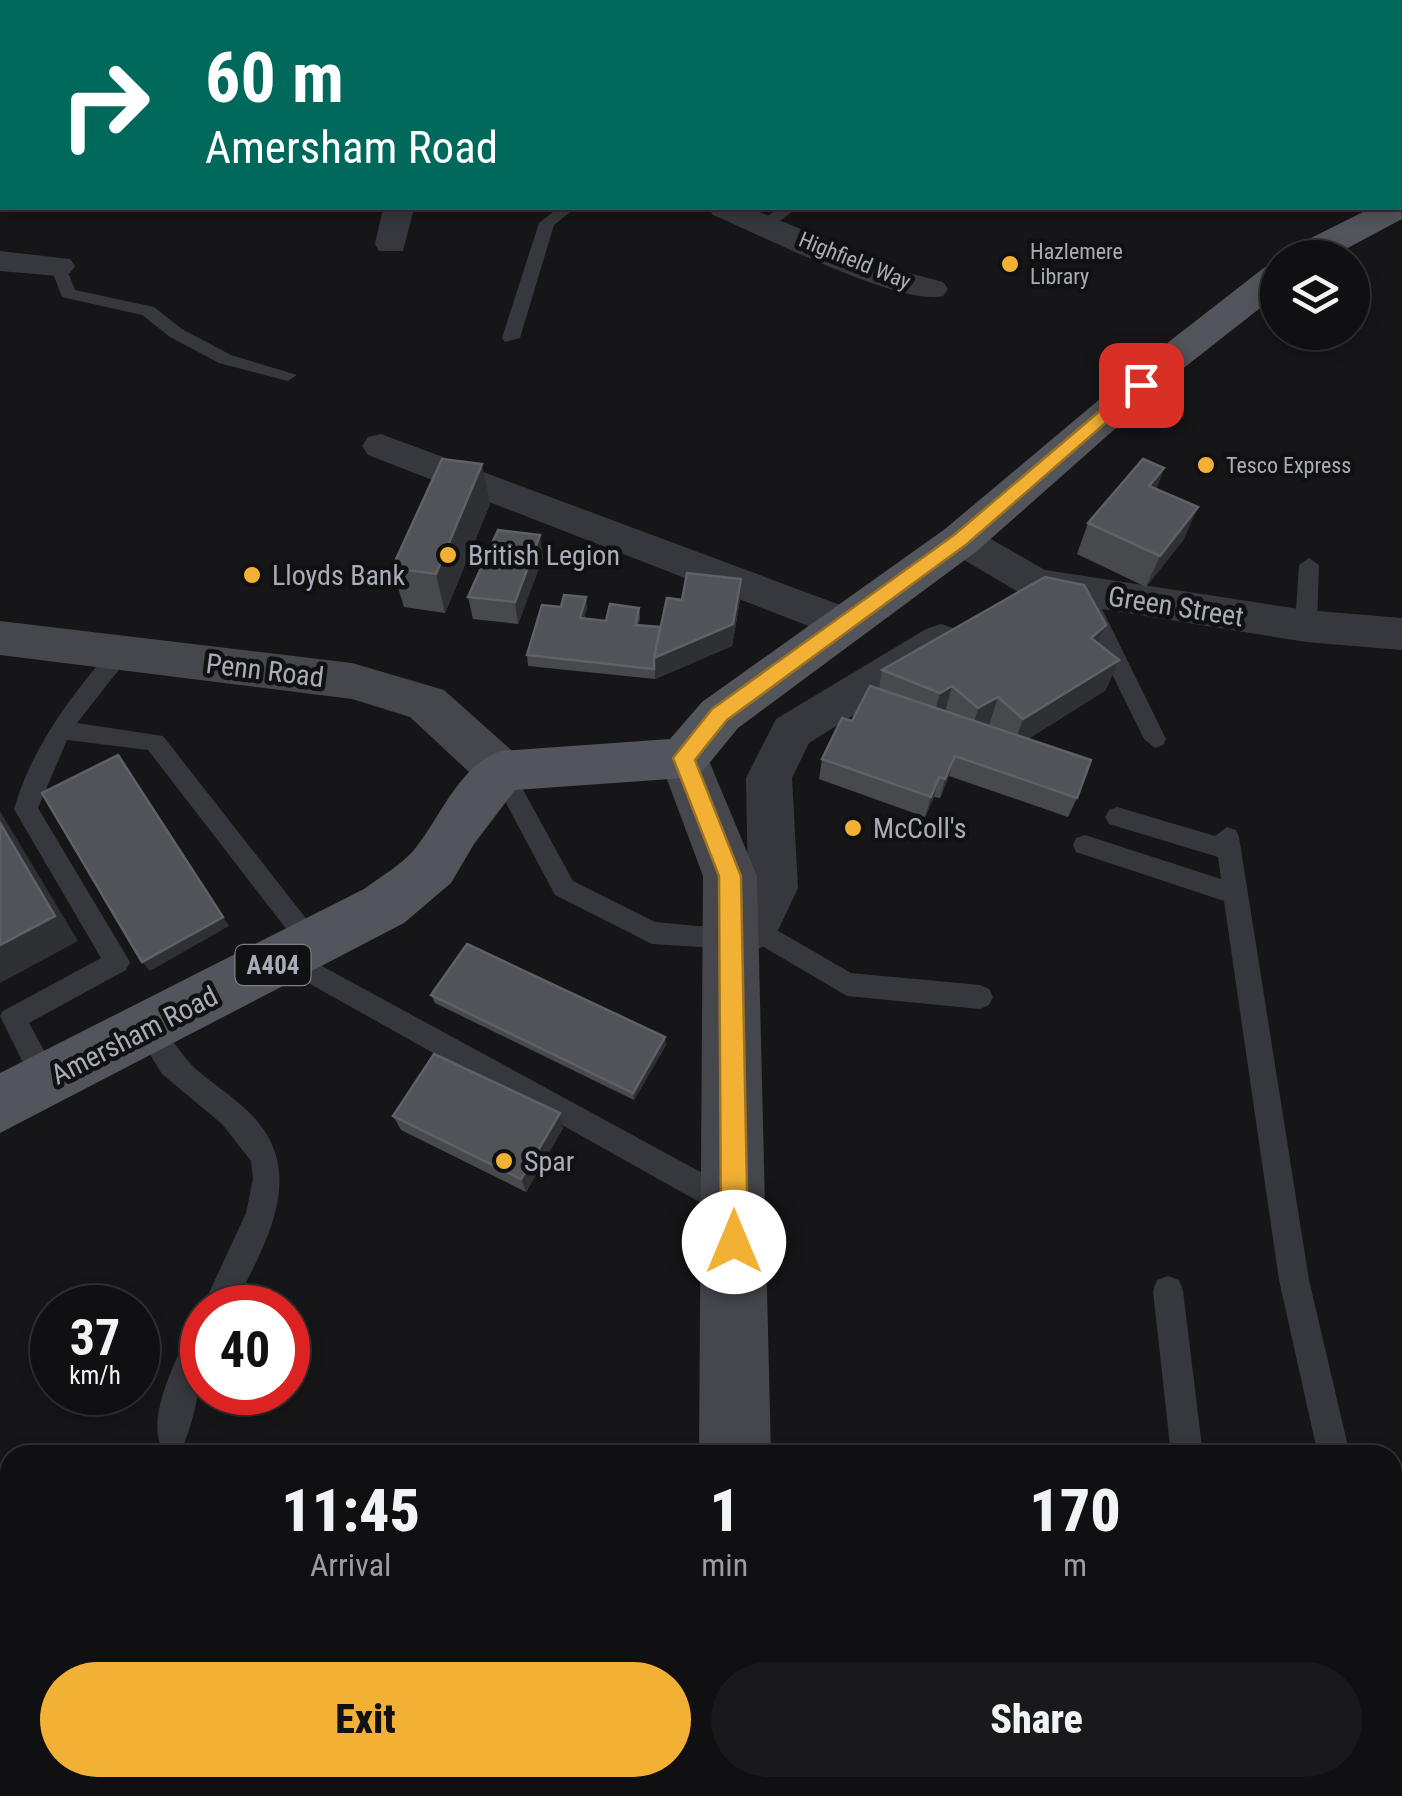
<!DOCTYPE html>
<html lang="en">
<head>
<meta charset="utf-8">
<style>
	:root { --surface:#101012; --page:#19191b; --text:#f1f3f6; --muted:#9c9d9f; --line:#303032; --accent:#f2b134 }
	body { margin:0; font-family:"Roboto Condensed",sans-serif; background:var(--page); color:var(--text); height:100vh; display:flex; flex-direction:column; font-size:38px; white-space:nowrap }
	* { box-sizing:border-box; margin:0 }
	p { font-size:32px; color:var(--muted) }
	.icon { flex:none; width:55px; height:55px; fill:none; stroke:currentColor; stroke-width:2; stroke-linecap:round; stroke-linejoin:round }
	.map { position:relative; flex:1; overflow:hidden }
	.drawer { position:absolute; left:0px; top:1445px; width:1402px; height:352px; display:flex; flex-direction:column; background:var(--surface); border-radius:30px 30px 0 0; box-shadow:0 5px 15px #0003,0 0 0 2px var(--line) }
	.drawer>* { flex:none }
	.banner { position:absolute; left:0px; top:0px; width:1402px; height:210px; box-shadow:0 5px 15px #0003,0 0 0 2px var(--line); background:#00695c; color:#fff; overflow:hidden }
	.buttons { position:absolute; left:1260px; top:240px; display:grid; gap:20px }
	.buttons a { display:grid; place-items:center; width:110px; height:110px; border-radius:50%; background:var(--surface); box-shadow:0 5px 15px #0003,0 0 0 2px var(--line); font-size:50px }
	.speed { position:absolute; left:30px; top:1285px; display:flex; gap:20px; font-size:50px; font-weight:700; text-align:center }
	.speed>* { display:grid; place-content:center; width:130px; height:130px; border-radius:50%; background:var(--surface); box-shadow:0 5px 15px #0003,0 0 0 2px var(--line); line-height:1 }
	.speed small { font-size:25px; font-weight:400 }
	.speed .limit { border:15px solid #d22; background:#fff; color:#111 }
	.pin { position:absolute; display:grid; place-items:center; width:85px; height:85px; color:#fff; margin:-42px; border-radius:20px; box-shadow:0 5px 15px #0006 }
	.me { position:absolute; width:110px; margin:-55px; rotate:0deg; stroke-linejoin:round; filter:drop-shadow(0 0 8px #0008) }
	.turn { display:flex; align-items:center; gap:35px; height:210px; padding:0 40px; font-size:45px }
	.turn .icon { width:130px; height:130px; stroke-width:2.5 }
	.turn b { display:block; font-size:70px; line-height:85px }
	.eta { display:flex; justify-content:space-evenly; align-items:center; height:170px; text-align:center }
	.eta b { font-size:60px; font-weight:800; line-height:70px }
	.primary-button { display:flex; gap:20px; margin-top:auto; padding:20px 40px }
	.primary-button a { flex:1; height:115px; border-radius:60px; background:var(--accent); color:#111; font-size:40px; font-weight:800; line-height:115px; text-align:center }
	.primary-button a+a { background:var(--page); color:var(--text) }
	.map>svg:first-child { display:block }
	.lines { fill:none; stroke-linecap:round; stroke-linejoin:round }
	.lane { fill:#37383d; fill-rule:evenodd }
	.street { fill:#37383d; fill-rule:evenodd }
	.secondary { fill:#45474d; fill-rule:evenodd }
	.primary { fill:#53555c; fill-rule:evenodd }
	.wall { fill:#47494d }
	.shaded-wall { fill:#2f3033 }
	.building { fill:#525359; stroke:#5f6168; stroke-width:2.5 }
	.route { fill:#f2b134; stroke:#9d7322; stroke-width:2.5 }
	.poi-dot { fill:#f2b134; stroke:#111113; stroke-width:4 }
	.labels { text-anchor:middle; stroke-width:9; stroke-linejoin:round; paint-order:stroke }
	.far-poi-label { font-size:22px; fill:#a8adb8; stroke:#111113; text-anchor:start }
	.far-street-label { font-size:22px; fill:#a8adb8; stroke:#111113 }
	.shield { fill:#111113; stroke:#7b7e86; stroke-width:2.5 }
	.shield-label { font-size:25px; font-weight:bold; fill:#a8adb8 }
	.poi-label { font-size:28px; fill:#a8adb8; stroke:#111113; text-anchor:start }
	.street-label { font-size:28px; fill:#a8adb8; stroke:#111113 }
</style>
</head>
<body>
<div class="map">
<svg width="1402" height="1796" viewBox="0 0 1402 1796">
	<rect width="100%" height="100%" fill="#161618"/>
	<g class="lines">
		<g class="lane">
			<polygon points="558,208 575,208 554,225 520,338 505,342 502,338 539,223"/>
			<polygon points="779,208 797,208 772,227 760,227 760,221"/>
			<polygon points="52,262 64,262 75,290 154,307 182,329 231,355 297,375 288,381 219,363 170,337 142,315 62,297 50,266"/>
			<polygon points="1309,558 1319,565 1317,626 1306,634 1295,626 1299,565"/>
			<polygon points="1089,597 1100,605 1166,739 1163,745 1155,748 1144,739 1078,605"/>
			<path d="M121,645L132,653L77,723L163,736L326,944L322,952L313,955L304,952L148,750L67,740L38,808L130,962L126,970L29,1023L60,1080L56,1089L46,1093L36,1089L0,1016L3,1011L101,958L14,809C33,745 70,697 113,647Z"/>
			<polygon points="501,762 509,764 573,881 655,922 741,930 745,938 741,946 732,949 652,944 555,895 489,771"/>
			<polygon points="1117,807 1215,836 1227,827 1236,830 1239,837 1309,1280 1350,1455 1318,1455 1279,1280 1224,901 1076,852 1073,845 1076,838 1085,835 1221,879 1218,857 1109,824 1105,817 1109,810"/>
			<polygon points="754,917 851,973 980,985 989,989 993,997 989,1005 980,1009 847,996 745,936 741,928 745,920"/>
			<polygon points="287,947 739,1193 744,1203 739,1213 729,1217 719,1213 278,966 274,958 278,950"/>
			<path d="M146,1015C164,1022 180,1056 198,1071C217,1087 240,1101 257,1121C307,1179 262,1250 233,1308H202L246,1213L253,1179L251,1161L222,1124L162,1074L133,1027L137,1018Z"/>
			<polygon points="1168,1276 1179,1280 1183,1291 1203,1455 1171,1455 1153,1291 1157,1280"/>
			<path d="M202,1324C204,1363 199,1409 183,1446L172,1451L161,1446C147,1414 177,1358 191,1328Z"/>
			<polygon points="1392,1771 1402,1775 1402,1796 1372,1796 1371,1788 1392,1788"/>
			<polygon points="1210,1788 1246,1788 1247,1796 1211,1796"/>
		</g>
		<g class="street">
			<polygon points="2,82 2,100 0,101 0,83"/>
			<polygon points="383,208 414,208 403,251 379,251 375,244"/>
			<path d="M708,208H750L905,272L943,282L948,289L943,296C901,307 759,234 713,215Z"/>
			<polygon points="0,251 70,259 75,266 70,273 58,276 0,271"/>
			<polygon points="381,434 859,612 865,623 859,634 844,638 829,634 368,455 362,446 368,437"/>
			<polygon points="961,526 975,530 1045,570 1306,610 1402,618 1402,650 1306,642 1035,598 1020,593 947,550 941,540 947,530"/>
			<polygon points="941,624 956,629 963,640 956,651 809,743 792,778 798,888 772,943 732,960 714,954 706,938 714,922 736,913 748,888 746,778 776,719 926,629"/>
		</g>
		<g class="secondary">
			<polygon points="0,621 352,663 444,690 519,757 527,771 519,785 501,791 483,785 410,717 352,699 0,655"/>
			<polygon points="684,738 702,744 757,876 771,1455 699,1455 703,876 659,758 666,744"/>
			<polygon points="694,1788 775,1788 776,1796 694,1796"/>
		</g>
		<g class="primary">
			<polygon points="1400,198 1402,219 1329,258 1282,258 1287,250 1371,208 1400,208"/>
			<path d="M1278,264V294L1185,367L977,551L738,728L702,772L684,778L515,790L474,844L451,883L404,923L0,1133V1073L364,889C380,877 401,865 414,850C441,817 459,765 501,751L670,739L702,702L945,529L1157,351L1265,267Z"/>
		</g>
	</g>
	<g class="wall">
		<polygon points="1164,468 1156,489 1184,539 1146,587 1077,554 1088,523"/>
		<polygon points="490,504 445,613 404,607 392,568"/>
		<polygon points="543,557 518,624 473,619 468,597"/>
		<polygon points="586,597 587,608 584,618 606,621 639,608 640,618 638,625 660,627 682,600 740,600 732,646 655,679 528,666 527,655 561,607"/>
		<polygon points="1106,625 1098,644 1106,690 1028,739 1077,798 1068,817 949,776 940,798 934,797 925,817 819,779 822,759 879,689 882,670"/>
		<polygon points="431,995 666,1045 634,1100 435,1003"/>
		<polygon points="393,1116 563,1128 526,1192 401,1130"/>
	</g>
	<g class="shaded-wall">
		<polygon points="482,464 490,504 445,613 436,574"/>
		<polygon points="1164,468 1151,500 1149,486"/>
		<polygon points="1198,507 1184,539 1146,587 1160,556"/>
		<polygon points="540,535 543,557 518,624 515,602"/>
		<polygon points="741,579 740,600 732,646 655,679 654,658"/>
		<polygon points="586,597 587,608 582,629 580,618"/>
		<polygon points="1106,625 1093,655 1091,638"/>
		<polygon points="1119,660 1106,690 1013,748 1023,719"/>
		<polygon points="952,686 944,716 932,722 940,693"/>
		<polygon points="998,697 989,726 970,737 978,708"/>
		<polygon points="118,755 229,926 150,971 142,962"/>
		<polygon points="955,756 949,776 940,798 945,779"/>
		<polygon points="939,777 934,797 925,817 931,797"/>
		<polygon points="0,811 78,941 0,983"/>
		<polygon points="665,1037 666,1045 634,1100 633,1093"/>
		<polygon points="560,1113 563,1128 526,1192 521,1179"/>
	</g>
	<g class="building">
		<polygon points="442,459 482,464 436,574 392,568"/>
		<polygon points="1143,459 1164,468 1149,486 1198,507 1160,556 1088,523"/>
		<polygon points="498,530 540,535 515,602 468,597"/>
		<polygon points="687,573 741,579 733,624 654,658 667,598 682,600"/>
		<polygon points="1045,577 1084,585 1106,625 1091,638 1119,660 1023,719 998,697 978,708 952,686 940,693 882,670"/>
		<polygon points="564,595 586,597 580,618 606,621 610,604 639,608 635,625 660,627 654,658 654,669 527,655 542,605 561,607"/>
		<polygon points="870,686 1091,760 1077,798 955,756 945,779 939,777 931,797 822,759 842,718 852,721"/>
		<polygon points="118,755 223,917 142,962 42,793"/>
		<polygon points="0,823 55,916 0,945"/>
		<polygon points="467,944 665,1037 633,1093 431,995"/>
		<polygon points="434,1054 560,1113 521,1179 393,1116"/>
	</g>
	<polygon class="route" points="1135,381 1149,385 967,544 727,720 695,760 741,876 748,1242 744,1251 734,1255 725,1251 721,1242 719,876 673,758 712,709 954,535"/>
	<g class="poi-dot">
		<circle cx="1010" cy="264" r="10"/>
		<circle cx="1206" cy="465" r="10"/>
		<circle cx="448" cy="555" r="10"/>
		<circle cx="252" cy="575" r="10"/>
		<circle cx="853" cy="828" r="10"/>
		<circle cx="504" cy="1161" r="10"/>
	</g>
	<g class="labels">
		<g class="far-poi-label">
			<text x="1030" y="259">Hazlemere<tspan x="1030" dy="25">Library</tspan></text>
			<text x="1226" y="473">Tesco Express</text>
		</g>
		<g class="far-street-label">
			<text transform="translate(855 260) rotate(22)" y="8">Highfield Way</text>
		</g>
		<rect class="shield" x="235.5" y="945" width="75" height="40" rx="8"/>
		<g class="shield-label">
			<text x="273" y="974">A404</text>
		</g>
		<g class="poi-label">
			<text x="468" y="565">British Legion</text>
			<text x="272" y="585">Lloyds Bank</text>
			<text x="873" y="838">McColl's</text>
			<text x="524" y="1171">Spar</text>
		</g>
		<g class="street-label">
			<text transform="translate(1176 606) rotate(9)" y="10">Green Street</text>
			<text transform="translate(265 670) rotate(7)" y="10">Penn Road</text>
			<text transform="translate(134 1035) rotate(-27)" y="10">Amersham Road</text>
		</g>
	</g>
</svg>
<div class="buttons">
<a><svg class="icon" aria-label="layers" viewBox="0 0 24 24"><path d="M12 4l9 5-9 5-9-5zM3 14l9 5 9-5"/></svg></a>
</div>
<div class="speed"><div>37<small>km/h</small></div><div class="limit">40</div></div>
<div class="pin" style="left:1141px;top:385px;background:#d93025"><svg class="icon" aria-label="arrive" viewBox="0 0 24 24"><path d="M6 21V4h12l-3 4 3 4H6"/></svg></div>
<svg class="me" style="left:734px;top:1242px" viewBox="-20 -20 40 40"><circle r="19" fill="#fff"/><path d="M0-13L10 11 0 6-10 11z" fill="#f2b134"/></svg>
<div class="banner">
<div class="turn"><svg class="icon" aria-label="right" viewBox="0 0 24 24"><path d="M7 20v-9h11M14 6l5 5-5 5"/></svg><div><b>60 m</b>Amersham Road</div></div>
</div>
<section class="drawer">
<div class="eta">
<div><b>11:45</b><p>Arrival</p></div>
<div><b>1</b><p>min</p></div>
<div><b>170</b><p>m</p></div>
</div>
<div class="primary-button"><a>Exit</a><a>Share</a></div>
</section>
</div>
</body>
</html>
